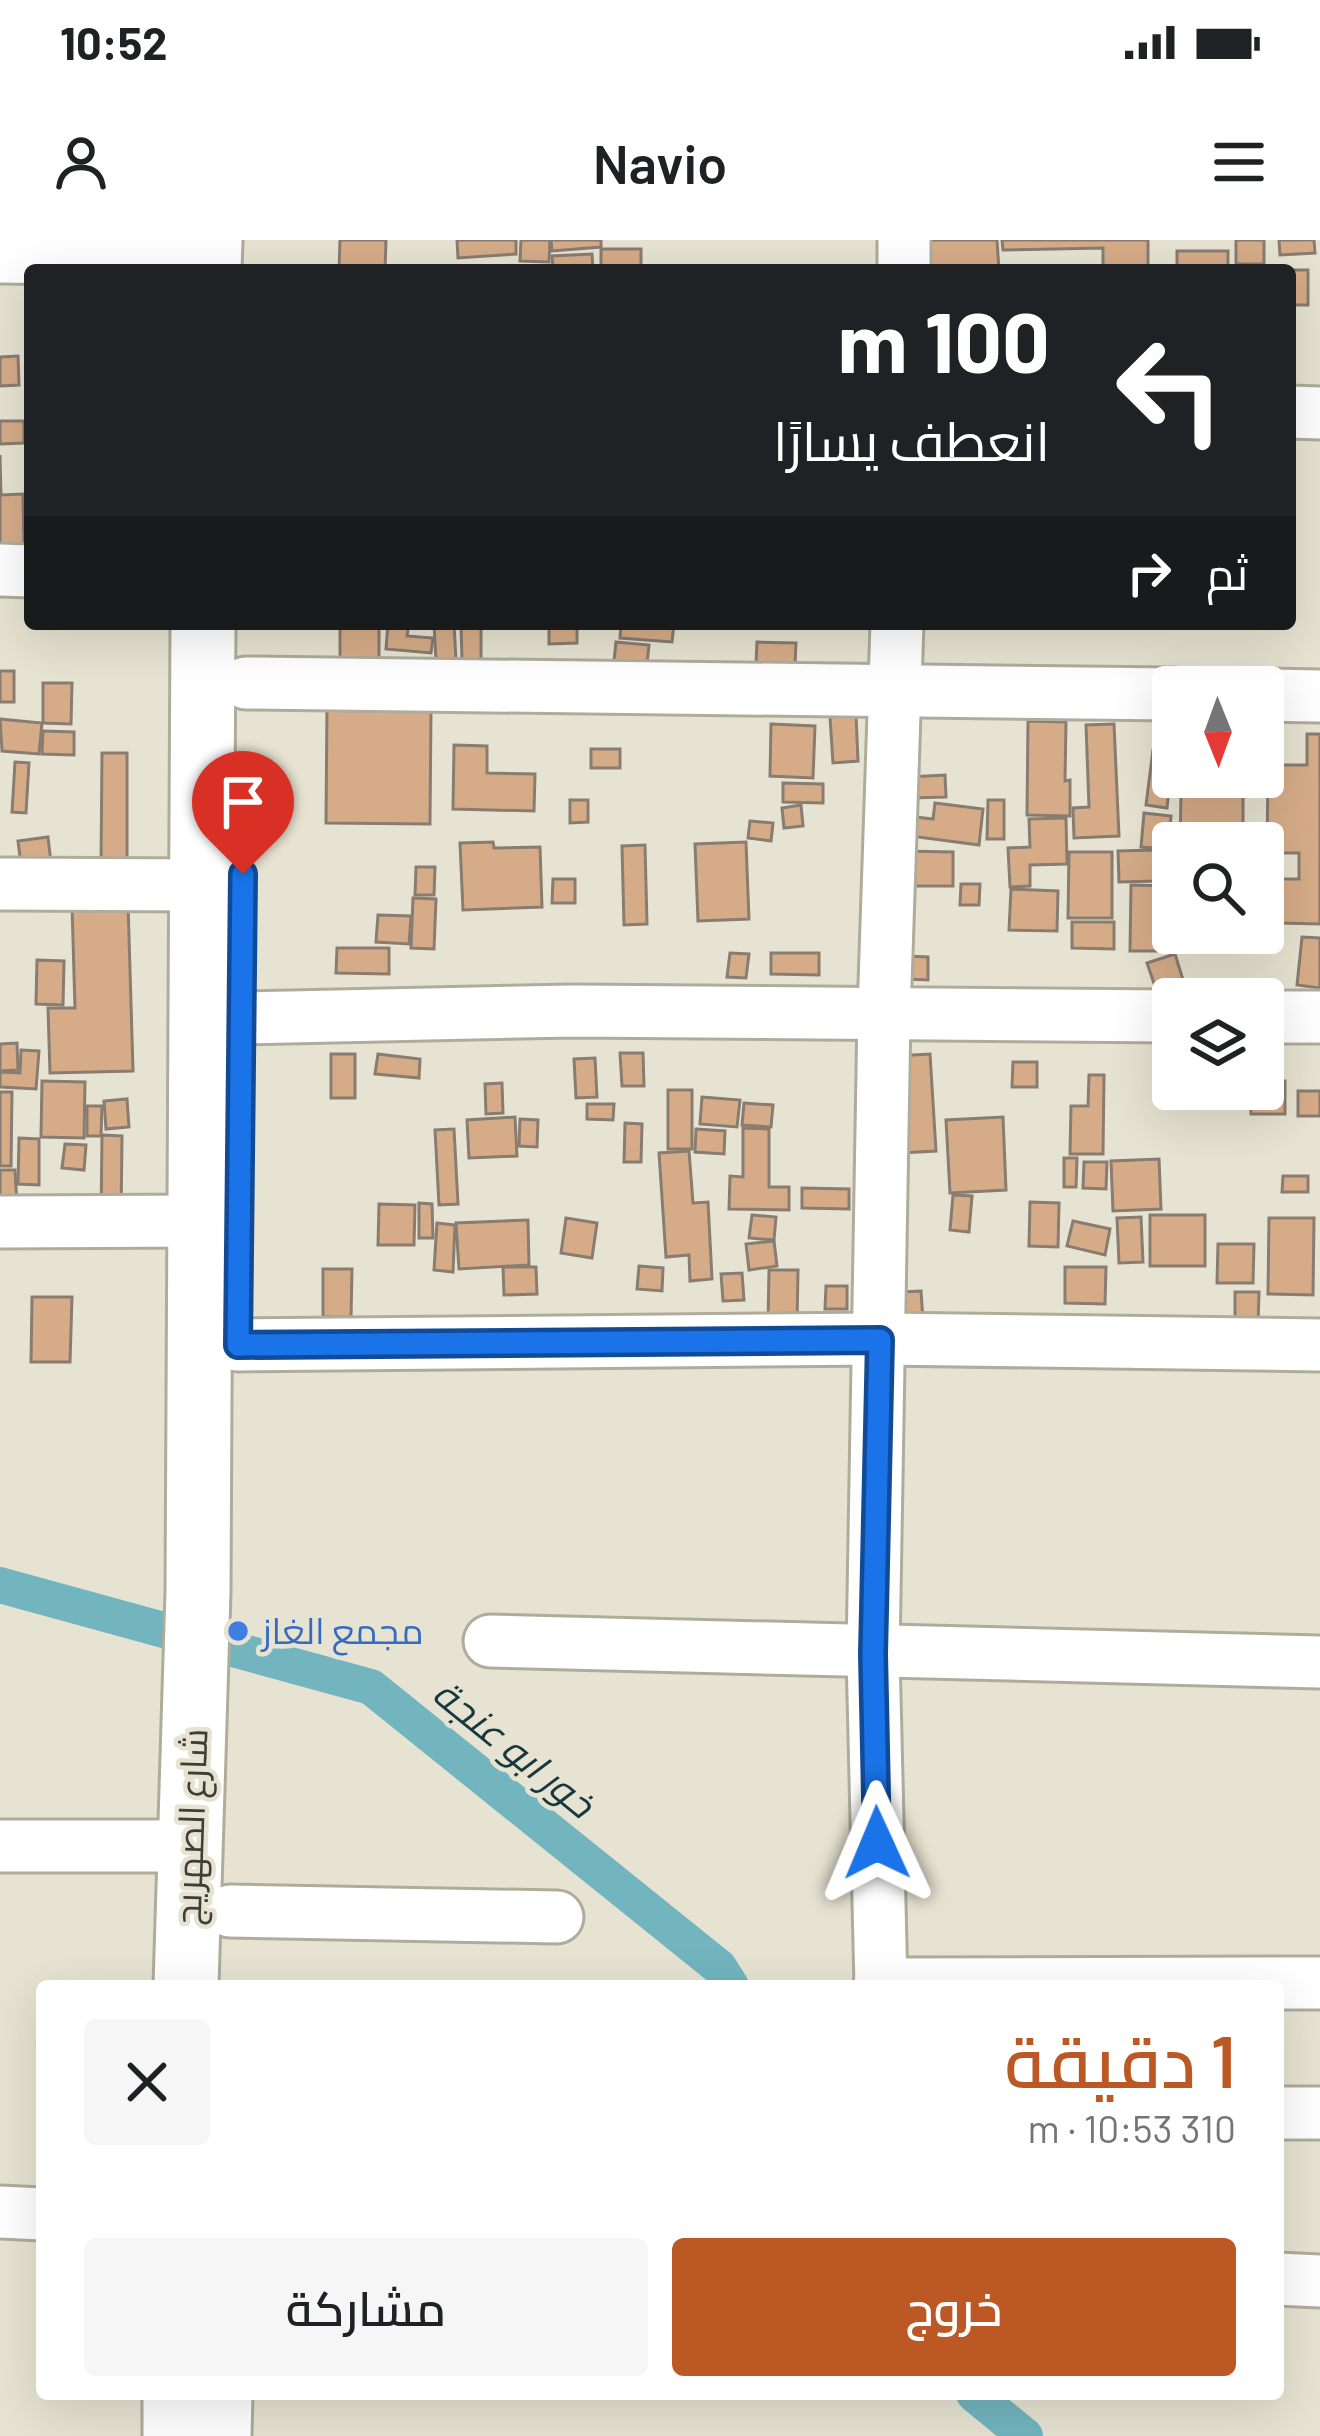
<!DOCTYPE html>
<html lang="ar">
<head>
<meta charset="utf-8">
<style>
	:root { --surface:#fff; --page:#f6f6f6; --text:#202124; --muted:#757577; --accent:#bc5823 }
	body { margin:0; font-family:Barlow,Cairo,sans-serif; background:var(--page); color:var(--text); direction:rtl; height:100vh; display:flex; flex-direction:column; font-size:45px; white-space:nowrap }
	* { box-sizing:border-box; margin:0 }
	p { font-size:39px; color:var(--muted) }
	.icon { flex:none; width:66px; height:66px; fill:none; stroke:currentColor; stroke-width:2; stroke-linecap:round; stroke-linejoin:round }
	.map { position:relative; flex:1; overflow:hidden; direction:ltr }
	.side { position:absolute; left:36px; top:1740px; width:1248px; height:420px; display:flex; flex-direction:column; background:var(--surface); border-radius:12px; box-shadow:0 12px 48px #0002; direction:rtl }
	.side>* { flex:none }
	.guide { position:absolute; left:24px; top:24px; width:1272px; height:366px; border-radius:12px; box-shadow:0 12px 48px #0002; direction:rtl; background:#202124; color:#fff; overflow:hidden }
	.needle { width:78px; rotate:179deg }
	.controls { position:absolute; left:1152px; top:426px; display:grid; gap:24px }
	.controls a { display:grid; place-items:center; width:132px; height:132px; border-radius:12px; background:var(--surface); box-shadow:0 12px 48px #0002; font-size:60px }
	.pin { position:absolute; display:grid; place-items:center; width:102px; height:102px; color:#fff; margin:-123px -51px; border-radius:50% 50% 50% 0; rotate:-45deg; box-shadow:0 0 12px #0007 }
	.pin .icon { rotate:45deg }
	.me { position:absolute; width:132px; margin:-66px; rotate:359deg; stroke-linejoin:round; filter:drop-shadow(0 0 9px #0008) }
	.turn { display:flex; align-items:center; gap:42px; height:252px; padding:0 48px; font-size:54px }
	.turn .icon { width:156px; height:156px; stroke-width:2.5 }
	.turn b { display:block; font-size:84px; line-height:102px }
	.then { display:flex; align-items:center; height:114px; padding:0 48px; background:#0003; gap:24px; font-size:45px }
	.round { display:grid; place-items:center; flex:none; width:126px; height:126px; border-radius:12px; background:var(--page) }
	.summary { display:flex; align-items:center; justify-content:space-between; height:204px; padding:0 48px }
	h1 { font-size:72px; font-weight:600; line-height:90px; color:var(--accent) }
	.action { display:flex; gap:24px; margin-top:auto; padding:24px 48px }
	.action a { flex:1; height:138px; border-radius:12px; background:var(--accent); color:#fff; font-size:48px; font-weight:600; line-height:138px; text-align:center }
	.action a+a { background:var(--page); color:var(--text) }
	.status { display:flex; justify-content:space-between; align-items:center; height:84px; padding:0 60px; background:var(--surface); direction:ltr }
	.status svg { height:33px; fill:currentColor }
	header { display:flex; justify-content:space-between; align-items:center; height:156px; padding:0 48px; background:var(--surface); font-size:54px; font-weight:600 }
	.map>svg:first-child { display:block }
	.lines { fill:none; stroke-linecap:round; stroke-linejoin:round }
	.canal { stroke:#72b5be; stroke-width:36 }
	.building { fill:#d6ac88; stroke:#897c71; stroke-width:3 }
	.minor-casing { stroke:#b0ac9c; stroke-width:57 }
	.major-casing { stroke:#b0ac9c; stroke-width:69 }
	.minor { stroke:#fff; stroke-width:51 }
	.major { stroke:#fff; stroke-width:63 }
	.route-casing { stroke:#114b97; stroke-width:30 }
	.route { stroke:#1a73e8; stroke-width:21 }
	.shop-dot { fill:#3f7fe0; stroke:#e7e3d2; stroke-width:4.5 }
	.labels { text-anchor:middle; stroke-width:9; stroke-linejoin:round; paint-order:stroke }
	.shop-label { font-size:36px; fill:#366cbe; stroke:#e7e3d2; text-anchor:start }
	.street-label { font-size:36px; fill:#3e3d36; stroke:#e7e3d2 }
	.water-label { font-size:39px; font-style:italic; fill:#17383d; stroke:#e7e3d2 }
</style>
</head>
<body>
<div class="status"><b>10:52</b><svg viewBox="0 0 49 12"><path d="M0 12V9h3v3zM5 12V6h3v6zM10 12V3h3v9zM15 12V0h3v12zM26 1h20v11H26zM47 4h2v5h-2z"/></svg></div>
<header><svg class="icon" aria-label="menu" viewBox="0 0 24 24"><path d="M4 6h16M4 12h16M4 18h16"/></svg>Navio<svg class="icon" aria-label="person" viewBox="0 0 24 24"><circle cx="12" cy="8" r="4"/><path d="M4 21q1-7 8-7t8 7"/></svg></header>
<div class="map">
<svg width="1320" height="2196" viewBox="0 0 1320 2196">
	<rect width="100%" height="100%" fill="#e7e3d2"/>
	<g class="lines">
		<g class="canal">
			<polyline points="0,1345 371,1447 719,1727 731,1746"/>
			<polyline points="974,2154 1025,2196"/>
		</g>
	</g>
	<g class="building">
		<polygon points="340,0 386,0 385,30 339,30"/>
		<polygon points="457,0 516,0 516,14 458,18"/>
		<polygon points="521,0 550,0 549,22 520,21"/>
		<polygon points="551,0 601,0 601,7 552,11"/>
		<polygon points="929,0 997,0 999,30 930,30"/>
		<polygon points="1002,0 1148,0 1148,26 1103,27 1103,8 1003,10"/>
		<rect x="1236" y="0" width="28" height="24"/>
		<polygon points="1279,0 1314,0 1315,13 1280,15"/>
		<rect x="601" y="9" width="40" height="21"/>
		<rect x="1177" y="11" width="51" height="19"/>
		<polygon points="592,14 593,30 553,30 552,16"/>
		<polygon points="1267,30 1308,30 1308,65 1290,65 1290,30"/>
		<polygon points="18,116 19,145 0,146 0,117"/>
		<polygon points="0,181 24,181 24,203 0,204"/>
		<polygon points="0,215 1,255 23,254 24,305 0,305"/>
		<rect x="340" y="384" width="39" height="35"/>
		<polygon points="388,384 409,384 407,396 433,398 431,413 386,409"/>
		<polygon points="434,384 454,384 456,420 436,421"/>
		<polygon points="461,384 481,384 481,421 462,421"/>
		<polygon points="621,384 674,384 672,402 620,398"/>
		<polygon points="577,385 577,403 549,404 549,386"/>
		<polygon points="616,402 649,405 647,424 614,421"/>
		<polygon points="757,402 796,403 795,426 756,424"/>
		<rect x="0" y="431" width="14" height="31"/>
		<polygon points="43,443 72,443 71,484 43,483"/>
		<polygon points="327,465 431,467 430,584 326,583"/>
		<polygon points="856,475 858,521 833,523 830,477"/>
		<polygon points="0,479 42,483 39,514 2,511"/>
		<polygon points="1028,481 1066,482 1065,541 1070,540 1070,576 1027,575"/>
		<polygon points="771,484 815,486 813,538 770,536"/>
		<polygon points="1114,484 1119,596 1074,598 1073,568 1089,567 1086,485"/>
		<polygon points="43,491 74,492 74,515 42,514"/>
		<polygon points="1307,494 1320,494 1320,684 1280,683 1281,639 1299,639 1299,613 1267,613 1268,525 1307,525"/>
		<polygon points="454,505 487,506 487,533 535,534 534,571 453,569"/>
		<rect x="591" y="509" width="29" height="19"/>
		<polygon points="1153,510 1173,512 1167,568 1146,565"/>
		<polygon points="102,513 127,513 127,624 101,624"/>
		<polygon points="15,522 29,523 26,573 12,572"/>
		<polygon points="945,535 946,557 910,558 909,537"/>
		<polygon points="783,543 823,544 823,563 783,562"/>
		<polygon points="1181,554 1243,554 1243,603 1180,603"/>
		<polygon points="570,560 588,560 588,582 570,583"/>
		<polygon points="988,560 1004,560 1004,599 987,599"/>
		<polygon points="935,563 983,569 979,605 903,595 906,576 933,579"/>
		<polygon points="801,565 803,586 784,588 782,568"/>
		<polygon points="1144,573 1171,576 1168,609 1141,607"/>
		<polygon points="1066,578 1067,624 1030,625 1030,646 1010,647 1008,608 1030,607 1029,579"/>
		<polygon points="750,581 773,583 771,601 748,598"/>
		<polygon points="48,597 51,623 21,625 18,601"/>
		<polygon points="493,602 494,608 540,607 542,667 463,670 460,603"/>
		<polygon points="746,602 749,679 698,681 695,604"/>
		<polygon points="645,605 647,684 624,685 622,606"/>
		<polygon points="1155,610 1156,641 1119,642 1118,611"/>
		<polygon points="902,611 953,612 953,646 902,646"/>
		<polygon points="1069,612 1112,612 1112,678 1068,678"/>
		<polygon points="416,627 435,627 434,655 415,655"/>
		<polygon points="553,639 575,639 575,663 552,663"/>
		<polygon points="961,644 980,644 979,665 960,665"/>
		<polygon points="1131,645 1173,646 1173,690 1161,691 1160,711 1130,711"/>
		<polygon points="1011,649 1058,651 1057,691 1009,690"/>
		<polygon points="413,658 436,659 434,709 411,708"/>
		<polygon points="128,663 133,831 50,833 48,768 75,768 72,665"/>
		<polygon points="378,675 411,676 409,704 376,702"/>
		<polygon points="1072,682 1114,682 1114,709 1072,708"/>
		<polygon points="1302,697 1320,698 1320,748 1297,745"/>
		<polygon points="337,708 389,708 389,734 336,733"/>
		<polygon points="730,713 749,714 746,738 727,737"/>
		<polygon points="771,713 819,713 819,735 771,734"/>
		<polygon points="1175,714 1184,743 1157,752 1147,723"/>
		<polygon points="905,716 928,717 928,740 905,739"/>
		<polygon points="37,720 64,721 63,765 36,764"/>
		<polygon points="17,803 18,830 0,831 0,804"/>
		<polygon points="21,810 39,811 36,849 0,847 0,832 20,833"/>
		<polygon points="620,813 643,813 644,846 622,846"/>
		<rect x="331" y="814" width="24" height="44"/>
		<polygon points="378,814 420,819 419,838 375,834"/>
		<polygon points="930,814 936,911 901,913 895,816"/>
		<polygon points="595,818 597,857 576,858 574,819"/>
		<polygon points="1013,822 1037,822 1037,847 1012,847"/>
		<polygon points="1089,835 1104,835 1103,914 1070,914 1071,866 1088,866"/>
		<polygon points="42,841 85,842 84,898 41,897"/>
		<polygon points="1263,841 1285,841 1285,874 1251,874 1250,849 1263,849"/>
		<polygon points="502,843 503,873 486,874 485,844"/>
		<rect x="668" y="850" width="24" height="59"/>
		<rect x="1298" y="851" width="22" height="25"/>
		<polygon points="0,852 12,852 11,926 0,926"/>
		<polygon points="702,857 740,860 737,887 700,884"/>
		<polygon points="127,859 129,887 106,889 104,861"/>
		<polygon points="744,863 773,865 771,887 742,885"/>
		<polygon points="587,864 614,864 613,880 587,879"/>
		<polygon points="87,866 102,866 101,896 87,896"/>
		<polygon points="515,877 517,916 469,918 467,880"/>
		<polygon points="1003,877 1006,950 950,953 946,880"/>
		<polygon points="520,879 538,880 537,907 519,906"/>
		<polygon points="625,883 642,884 641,922 624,922"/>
		<polygon points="743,888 769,889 769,947 789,947 789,970 729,969 730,936 743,937"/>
		<polygon points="454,889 458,964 439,965 435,890"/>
		<polygon points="696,889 725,891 724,914 695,912"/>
		<polygon points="102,895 122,896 121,981 101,980"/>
		<polygon points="19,898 39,899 39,945 18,944"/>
		<polygon points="65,904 86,905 84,930 62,928"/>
		<polygon points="689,911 693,963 708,962 712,1039 690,1041 689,1015 666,1017 659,913"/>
		<polygon points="1064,918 1077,918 1076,947 1064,947"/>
		<polygon points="1159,919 1161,969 1113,971 1111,921"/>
		<polygon points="1084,922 1107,922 1106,949 1083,948"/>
		<polygon points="0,930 15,930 17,964 0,965"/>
		<polygon points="1283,936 1308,936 1308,952 1282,952"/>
		<polygon points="802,948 849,949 849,969 802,968"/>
		<polygon points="953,955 972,956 969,992 950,990"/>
		<polygon points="1030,962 1059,963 1058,1007 1029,1006"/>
		<polygon points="419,963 432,964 433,998 419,998"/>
		<polygon points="379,964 415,965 414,1005 378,1005"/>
		<polygon points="752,975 776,977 774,1000 749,998"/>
		<rect x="1150" y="975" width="55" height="51"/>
		<polygon points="1141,977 1143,1022 1119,1023 1117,978"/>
		<polygon points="566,978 597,983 592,1018 561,1013"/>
		<polygon points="1269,978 1314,978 1313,1055 1268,1054"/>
		<polygon points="528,980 529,1025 459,1029 456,983"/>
		<polygon points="1073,981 1110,989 1105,1015 1067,1006"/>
		<polygon points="437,983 455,985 453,1032 434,1030"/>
		<polygon points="774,1001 777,1026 749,1030 746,1004"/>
		<polygon points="1218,1004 1254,1004 1253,1043 1217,1043"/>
		<polygon points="639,1026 663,1028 662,1051 637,1049"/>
		<polygon points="503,1027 536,1027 537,1054 504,1055"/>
		<polygon points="1065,1027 1106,1027 1105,1064 1065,1063"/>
		<polygon points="323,1029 352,1029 351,1077 323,1077"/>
		<polygon points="769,1030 798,1030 797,1085 768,1085"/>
		<polygon points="742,1033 744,1060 723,1061 721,1034"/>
		<polygon points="826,1046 847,1046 847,1069 825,1069"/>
		<polygon points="921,1051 923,1080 903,1080 902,1052"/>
		<polygon points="1235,1052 1259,1052 1258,1086 1235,1086"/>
		<polygon points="32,1057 72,1057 70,1122 31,1122"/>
	</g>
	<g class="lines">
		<defs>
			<g id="minor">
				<polyline points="0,17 210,20"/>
				<polyline points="904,30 904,0"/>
				<polyline points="1290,172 1320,173"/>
				<polyline points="0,330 30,331"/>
				<polyline points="246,443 1173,454"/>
				<polyline points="1263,455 1320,456"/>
				<polyline points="0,644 202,645"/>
				<polyline points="1263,777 1320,777"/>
				<polyline points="240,778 573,771 1173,776"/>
				<polyline points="0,982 200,981"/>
				<polyline points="238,1105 881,1099 1320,1105"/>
				<polyline points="490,1401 1320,1422"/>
				<polyline points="0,1606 189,1606"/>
				<polyline points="230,1671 557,1677"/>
				<polyline points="880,1744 1320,1743"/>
				<polyline points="881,1746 873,1414 884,774 897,384"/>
				<polyline points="1278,1873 1320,1873"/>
				<polyline points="0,1972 42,1974"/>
				<polyline points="1278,2039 1320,2041"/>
			</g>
			<g id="major">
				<polyline points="209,30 210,0"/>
				<polyline points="186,1746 198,1352 203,384"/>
				<polyline points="175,2196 175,2154"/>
				<polyline points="219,2196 220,2154"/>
			</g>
		</defs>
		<use href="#minor" class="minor-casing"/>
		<use href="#major" class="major-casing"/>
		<use href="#minor" class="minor"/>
		<use href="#major" class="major"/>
	</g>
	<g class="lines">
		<defs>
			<polyline id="route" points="243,634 238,1105 880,1100 873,1414 877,1603"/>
		</defs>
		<use href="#route" class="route-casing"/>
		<use href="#route" class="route"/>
	</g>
	<circle class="shop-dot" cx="238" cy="1391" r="12"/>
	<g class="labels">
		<g class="shop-label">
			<text x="262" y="1404">مجمع الغاز</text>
		</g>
		<g class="street-label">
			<text transform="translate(191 1587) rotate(-88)" y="13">شارع الصهريج</text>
		</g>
		<g class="water-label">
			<text transform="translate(514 1508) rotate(39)" y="14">خور ابو عنجة</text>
		</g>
	</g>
</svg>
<div class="controls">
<a><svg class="needle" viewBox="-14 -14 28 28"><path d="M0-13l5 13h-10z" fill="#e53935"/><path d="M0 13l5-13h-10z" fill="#757577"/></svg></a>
<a><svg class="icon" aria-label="search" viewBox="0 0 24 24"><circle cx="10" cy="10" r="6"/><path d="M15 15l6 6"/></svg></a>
<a><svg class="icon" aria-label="layers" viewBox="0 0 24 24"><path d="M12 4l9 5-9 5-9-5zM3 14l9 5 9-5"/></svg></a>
</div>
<div class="pin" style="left:243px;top:634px;background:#d93025"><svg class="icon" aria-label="arrive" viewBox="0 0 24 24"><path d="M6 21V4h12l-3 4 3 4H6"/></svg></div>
<svg class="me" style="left:877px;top:1603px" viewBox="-20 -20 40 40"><path d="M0-17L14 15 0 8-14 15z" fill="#1a73e8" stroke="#fff" stroke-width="4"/></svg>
<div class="guide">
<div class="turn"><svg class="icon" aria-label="left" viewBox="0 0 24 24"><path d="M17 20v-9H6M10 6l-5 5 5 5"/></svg><div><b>100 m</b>انعطف يسارًا</div></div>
<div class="then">ثم<svg class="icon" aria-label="right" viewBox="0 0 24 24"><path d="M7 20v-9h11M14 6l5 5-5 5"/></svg></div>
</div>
<section class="side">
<div class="summary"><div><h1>1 دقيقة</h1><p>310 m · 10:53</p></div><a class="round"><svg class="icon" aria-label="close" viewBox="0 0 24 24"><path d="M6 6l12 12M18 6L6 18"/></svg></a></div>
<div class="action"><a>خروج</a><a>مشاركة</a></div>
</section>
</div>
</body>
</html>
